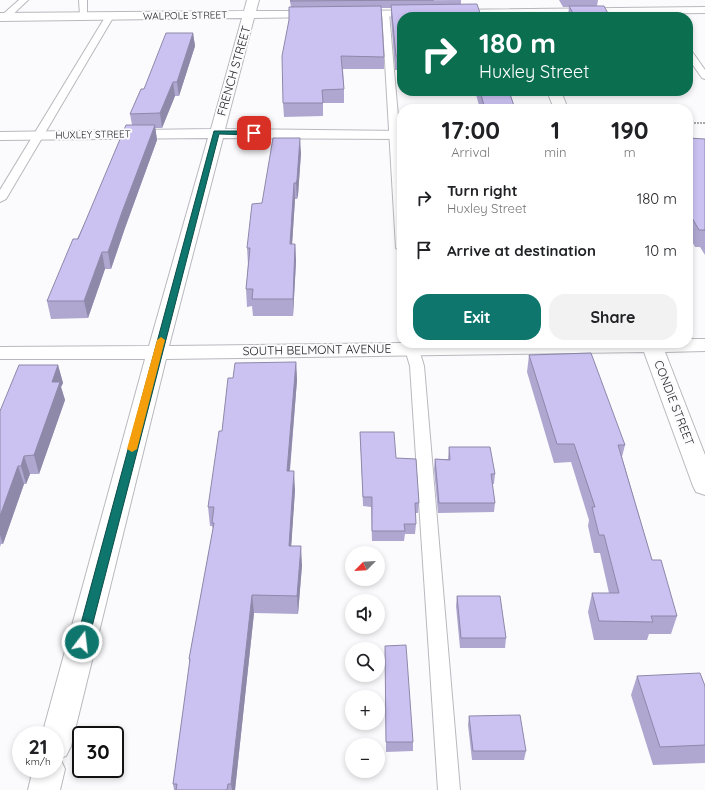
<!DOCTYPE html>
<html lang="en">
<head>
<meta charset="utf-8">
<style>
	:root { --surface:#fff; --page:#f2f2f2; --text:#202124; --muted:#757577; --accent:#0f766e }
	body { margin:0; font-family:Quicksand,sans-serif; background:var(--page); color:var(--text); height:100vh; display:flex; flex-direction:column; font-size:15px; white-space:nowrap }
	* { box-sizing:border-box; margin:0 }
	p { font-size:13px; color:var(--muted) }
	.icon { flex:none; width:22px; height:22px; fill:none; stroke:currentColor; stroke-width:2; stroke-linecap:round; stroke-linejoin:round }
	.map { position:relative; flex:1; overflow:hidden }
	.details { position:absolute; left:397px; top:104px; width:296px; height:244px; display:flex; flex-direction:column; background:var(--surface); border-radius:16px; box-shadow:0 2px 6px #0003 }
	.details>* { flex:none }
	.top-card { position:absolute; left:397px; top:12px; width:296px; height:84px; border-radius:16px; box-shadow:0 2px 6px #0003; background:#0b6e4f; color:#fff; overflow:hidden }
	.needle { width:26px; rotate:246deg }
	.fabs { position:absolute; left:345px; top:546px; display:grid; gap:8px }
	.fabs a { display:grid; place-items:center; width:40px; height:40px; border-radius:50%; background:var(--surface); box-shadow:0 2px 6px #0003; font-size:20px }
	.speed { position:absolute; left:12px; top:726px; display:flex; gap:8px; font-size:20px; font-weight:700; text-align:center }
	.speed>* { display:grid; place-content:center; width:52px; height:52px; border-radius:50%; background:var(--surface); box-shadow:0 2px 6px #0003; line-height:1 }
	.speed small { font-size:10px; font-weight:400 }
	.speed .limit { border:2px solid #111; border-radius:6px; background:#fff; color:#111 }
	.pin { position:absolute; display:grid; place-items:center; width:34px; height:34px; color:#fff; margin:-17px; border-radius:8px; box-shadow:0 2px 6px #0006 }
	.me { position:absolute; width:44px; margin:-22px; rotate:15deg; stroke-linejoin:round; filter:drop-shadow(0 0 3px #0008) }
	.turn { display:flex; align-items:center; gap:14px; height:84px; padding:0 16px; font-size:18px }
	.turn .icon { width:52px; height:52px; stroke-width:2.5 }
	.turn b { display:block; font-size:28px; line-height:34px }
	.eta { display:flex; justify-content:space-evenly; align-items:center; height:68px; text-align:center }
	.eta b { font-size:24px; font-weight:700; line-height:28px }
	.button { display:flex; gap:8px; margin-top:auto; padding:8px 16px }
	.button a { flex:1; height:46px; border-radius:16px; background:var(--accent); color:#fff; font-size:16px; font-weight:700; line-height:46px; text-align:center }
	.button a+a { background:var(--page); color:var(--text) }
	ul { padding:0; list-style:none }
	li { display:flex; align-items:center; gap:12px; height:52px; padding:0 16px }
	li div { flex:1 }
	li b { display:block; font-size:15px }
	li em { font-style:normal }
	.map>svg:first-child { display:block }
	.lines { fill:none; stroke-linecap:round; stroke-linejoin:round }
	.service-casing { stroke:#b9b8be; stroke-width:2 }
	.minor-casing { stroke:#b9b8be; stroke-width:2 }
	.path { stroke:#909092; stroke-width:1.5; stroke-dasharray:2 1; stroke-linecap:butt }
	.service { fill:#fff; fill-rule:evenodd }
	.minor { fill:#fff; fill-rule:evenodd }
	.wall { fill:#afa7d0 }
	.shaded-wall { fill:#8e88a9 }
	.building { fill:#cbc2f2; stroke:#8e88a9 }
	.route { fill:#0f766e; stroke:#0a4d48 }
	.slow { fill:#f59e0b }
	.labels { text-anchor:middle; stroke-width:4; stroke-linejoin:round; paint-order:stroke }
	.far-street-label { font-size:10px; fill:#1c1c1e; stroke:#fbfbfe }
	.street-label { font-size:12px; fill:#1c1c1e; stroke:#fbfbfe }
</style>
</head>
<body>
<div class="map">
<svg width="705" height="790" viewBox="0 0 705 790">
	<rect width="100%" height="100%" fill="#fbfbfe"/>
	<g class="lines">
		<defs>
			<g id="service">
				<polygon points="19,0 28,0 8,19 2,19 2,15"/>
				<polygon points="79,0 87,0 87,18 80,16"/>
				<polygon points="656,8 662,8 668,17 660,17 655,10"/>
				<polygon points="382,11 389,13 402,162 402,252 396,248"/>
				<polygon points="107,14 114,16 6,199 0,202 0,190"/>
				<polygon points="688,49 691,50 705,70 705,79 702,78 688,58"/>
				<polygon points="403,343 417,343 424,366 460,790 438,790 410,366"/>
			</g>
			<g id="minor">
				<polygon points="247,0 259,0 256,11 319,11 325,14 319,17 254,18 225,129 402,131 402,139 223,138 169,346 402,343 688,343 688,339 705,339 705,351 665,352 705,455 705,495 696,492 693,486 644,352 166,359 71,746 66,756 60,758 65,769 60,790 28,790 33,769 55,769 55,735 42,735 145,359 0,359 0,347 149,346 208,138 0,140 0,132 211,129 242,18 0,21 0,13 244,11"/>
				<polygon points="705,7 705,13 351,17 345,14 351,11"/>
				<polygon points="547,91 561,91 568,109 554,109"/>
			</g>
		</defs>
		<use href="#service" class="service-casing"/>
		<use href="#minor" class="minor-casing"/>
		<polyline class="path" points="688,123 705,123"/>
		<use href="#service" class="service"/>
		<use href="#minor" class="minor"/>
	</g>
	<g class="wall">
		<polygon points="461,0 461,5 402,17 402,70 395,70 391,18 391,8 381,8 384,57 384,69 343,69 344,89 344,103 323,103 323,116 284,117 283,103 289,20 291,7 290,1"/>
		<polygon points="559,0 598,0 597,6 610,17 568,17 568,16 569,7 563,7"/>
		<polygon points="193,33 195,46 179,96 175,96 162,128 155,128 157,140 125,228 111,269 105,269 88,318 51,319 47,301 132,125 130,114 144,89"/>
		<polygon points="475,91 509,91 515,109 480,109"/>
		<polygon points="688,138 705,139 705,255 700,247 695,247 688,234"/>
		<polygon points="301,153 298,195 297,199 295,199 292,244 295,244 296,261 293,316 253,316 252,306 247,307 246,289 248,265 247,248 262,203"/>
		<polygon points="529,355 625,445 622,457 652,560 677,616 671,634 649,634 647,640 594,640 588,612 592,593 609,593 600,553 594,553 588,526 589,520 571,462 554,463 527,372"/>
		<polygon points="296,362 297,380 290,471 295,490 291,546 302,565 298,614 254,613 235,790 174,790 173,784 190,664 189,659 213,529 212,526 210,526 208,507 233,378"/>
		<polygon points="58,365 63,383 61,387 65,400 39,474 30,474 26,484 24,484 3,544 1,544 0,547 0,411"/>
		<polygon points="360,432 396,458 419,503 418,513 415,513 416,524 415,534 405,534 404,541 372,541 371,507 363,506"/>
		<polygon points="449,447 495,474 494,484 492,484 495,503 494,512 438,513 434,469 435,459 448,459"/>
		<polygon points="457,596 506,638 505,648 460,648 456,606"/>
		<polygon points="385,646 413,742 413,751 386,752"/>
		<polygon points="637,676 705,686 705,763 653,765 631,695"/>
		<polygon points="469,716 526,751 524,760 472,760 468,725"/>
	</g>
	<g class="shaded-wall">
		<polygon points="193,33 195,46 179,96 177,82"/>
		<polygon points="173,82 175,96 162,128 160,113"/>
		<polygon points="155,125 157,140 125,228 111,269 108,252 122,212"/>
		<polygon points="300,138 301,153 298,195 297,199 296,183"/>
		<polygon points="294,183 295,199 291,261 290,244"/>
		<polygon points="295,244 296,261 293,316 293,299"/>
		<polygon points="102,252 105,269 88,318 84,301"/>
		<polygon points="296,362 297,380 288,490 287,471"/>
		<polygon points="58,365 63,383 61,387 65,400 39,474 34,455 52,382"/>
		<polygon points="24,456 30,474 26,484 21,466"/>
		<polygon points="18,466 24,484 3,544 0,535 0,516"/>
		<polygon points="294,471 295,490 290,565 289,546"/>
		<polygon points="301,546 302,565 298,614 297,596"/>
		<polygon points="252,595 254,613 235,790 232,790 231,784"/>
	</g>
	<g class="building">
		<polygon points="291,0 434,0 290,1"/>
		<polygon points="477,4 480,13 486,13 487,17 402,17 402,56 396,56 391,5"/>
		<polygon points="381,6 384,57 341,56 344,89 322,90 323,103 283,103 282,56 289,20 289,7"/>
		<polygon points="569,6 604,6 610,17 575,17"/>
		<polygon points="166,33 193,33 177,82 173,82 160,113 130,114 141,89 144,89"/>
		<polygon points="480,91 509,91 515,109 485,109"/>
		<polygon points="126,125 155,125 122,212 108,252 102,252 84,301 47,301 73,239 78,239"/>
		<polygon points="273,138 300,138 297,180 296,183 294,183 290,244 295,244 293,299 252,299 253,289 246,289 250,248 247,248 252,204 262,203"/>
		<polygon points="688,138 705,139 705,231 705,230 699,230 688,211"/>
		<polygon points="591,353 625,445 618,445 652,560 661,560 677,616 651,616 653,622 599,621 592,593 619,593 604,535 599,535 592,507 595,507 574,444 557,444 529,355"/>
		<polygon points="296,362 287,471 294,471 289,546 301,546 297,596 252,595 231,784 228,784 227,790 176,790 177,784 173,784 190,659 189,659 214,523 212,523 214,507 208,507 219,431 222,431 228,378 233,378 235,363"/>
		<polygon points="19,365 58,365 52,382 60,382 34,455 24,456 21,466 18,466 0,516 0,411"/>
		<polygon points="360,432 394,432 396,458 416,459 419,503 415,503 416,524 404,524 405,531 372,531 372,497 363,497"/>
		<polygon points="449,447 490,447 495,474 491,474 495,503 439,503 435,459 450,460"/>
		<polygon points="457,596 500,596 506,638 461,638"/>
		<polygon points="406,645 413,742 386,742 385,646"/>
		<polygon points="700,673 705,686 705,745 660,747 637,676"/>
		<polygon points="520,715 526,751 473,751 469,716"/>
	</g>
	<polygon class="route" points="214,131 254,131 257,133 254,135 219,134 88,642 86,645 82,647 78,645 76,642"/>
	<polygon class="slow" points="161,337 165,340 137,449 132,452 127,449 157,340"/>
	<g class="labels">
		<g class="far-street-label">
			<text transform="translate(185 15) rotate(-1)" y="4">WALPOLE STREET</text>
			<text transform="translate(93 134) rotate(-1)" y="4">HUXLEY STREET</text>
		</g>
		<g class="street-label">
			<text transform="translate(234 71) rotate(-74)" y="4">FRENCH STREET</text>
			<text transform="translate(317 350) rotate(-1)" y="4">SOUTH BELMONT AVENUE</text>
			<text transform="translate(674 403) rotate(69)" y="4">CONDIE STREET</text>
		</g>
	</g>
</svg>
<div class="fabs">
<a><svg class="needle" viewBox="-14 -14 28 28"><path d="M0-13l5 13h-10z" fill="#e53935"/><path d="M0 13l5-13h-10z" fill="#757577"/></svg></a>
<a><svg class="icon" aria-label="sound" viewBox="0 0 24 24"><path d="M4 9h4l5-4v14l-5-4H4zM17 9q2 3 0 6"/></svg></a>
<a><svg class="icon" aria-label="search" viewBox="0 0 24 24"><circle cx="10" cy="10" r="6"/><path d="M15 15l6 6"/></svg></a>
<a>+</a>
<a>−</a>
</div>
<div class="speed"><div>21<small>km/h</small></div><div class="limit">30</div></div>
<div class="pin" style="left:254px;top:133px;background:#d93025"><svg class="icon" aria-label="arrive" viewBox="0 0 24 24"><path d="M6 21V4h12l-3 4 3 4H6"/></svg></div>
<svg class="me" style="left:82px;top:642px" viewBox="-20 -20 40 40"><circle r="17" fill="#0f766e" stroke="#fff" stroke-width="3"/><path d="M0-11L8 9 0 5-8 9z" fill="#fff"/></svg>
<div class="top-card">
<div class="turn"><svg class="icon" aria-label="right" viewBox="0 0 24 24"><path d="M7 20v-9h11M14 6l5 5-5 5"/></svg><div><b>180 m</b>Huxley Street</div></div>
</div>
<section class="details">
<div class="eta">
<div><b>17:00</b><p>Arrival</p></div>
<div><b>1</b><p>min</p></div>
<div><b>190</b><p>m</p></div>
</div>
<ul>
<li><svg class="icon" aria-label="right" viewBox="0 0 24 24"><path d="M7 20v-9h11M14 6l5 5-5 5"/></svg><div><b>Turn right</b><p>Huxley Street</p></div><em>180 m</em></li>
<li><svg class="icon" aria-label="arrive" viewBox="0 0 24 24"><path d="M6 21V4h12l-3 4 3 4H6"/></svg><div><b>Arrive at destination</b></div><em>10 m</em></li>
</ul>
<div class="button"><a>Exit</a><a>Share</a></div>
</section>
</div>
</body>
</html>
